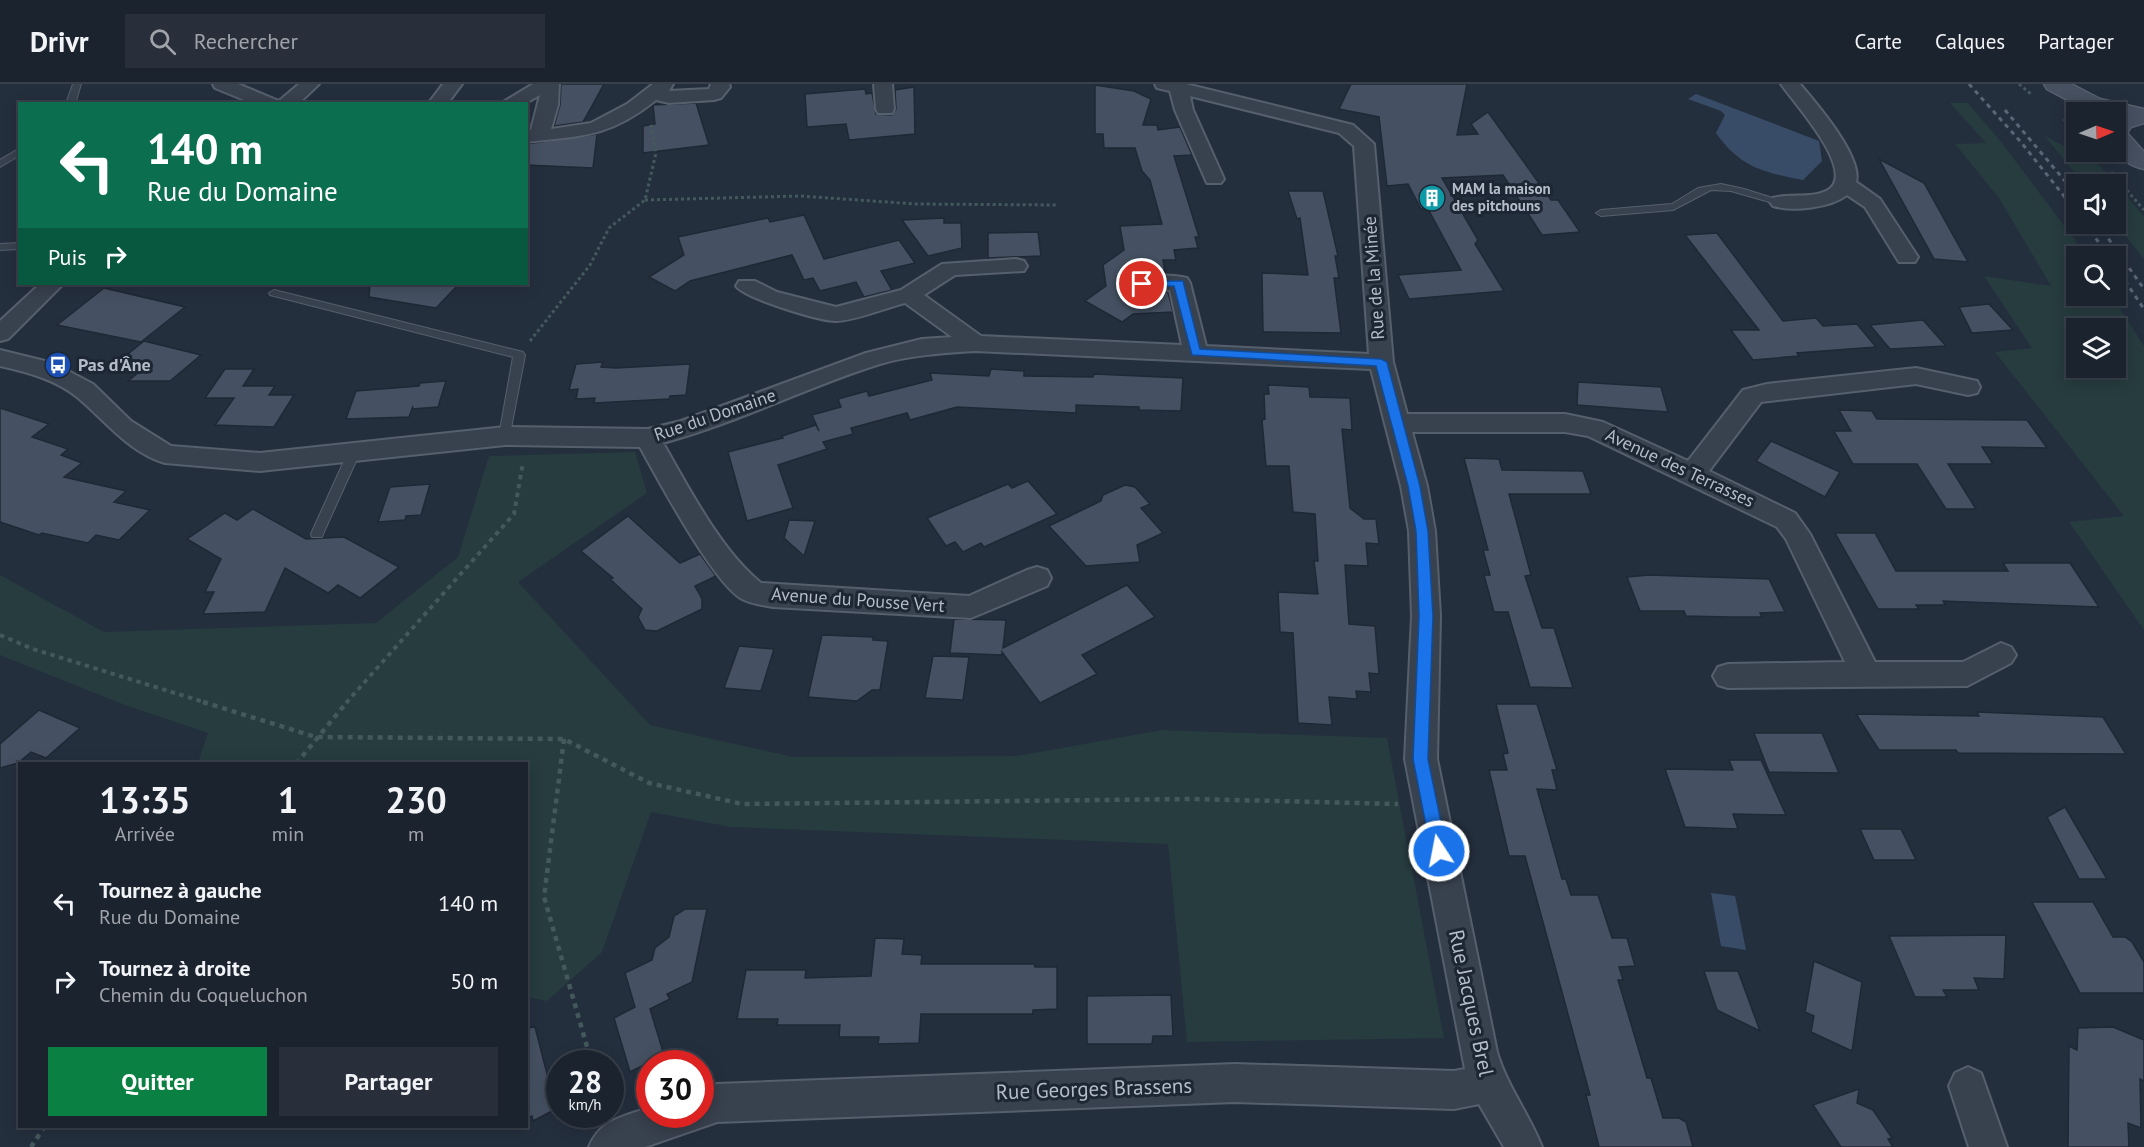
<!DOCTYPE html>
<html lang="fr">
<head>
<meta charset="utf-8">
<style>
	:root { --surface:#1b232e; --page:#282f3a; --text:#f1f3f6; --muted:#a0a4aa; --line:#39404a; --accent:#0b8043 }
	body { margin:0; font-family:"PT Sans",sans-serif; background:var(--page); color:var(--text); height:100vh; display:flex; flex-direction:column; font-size:22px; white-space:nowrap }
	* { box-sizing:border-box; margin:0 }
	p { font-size:20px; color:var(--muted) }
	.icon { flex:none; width:33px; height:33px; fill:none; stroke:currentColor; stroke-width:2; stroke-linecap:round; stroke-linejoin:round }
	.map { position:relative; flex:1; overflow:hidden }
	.panel { position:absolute; left:18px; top:678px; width:510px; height:366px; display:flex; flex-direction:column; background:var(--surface); border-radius:0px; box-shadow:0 3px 15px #0003,0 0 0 2px var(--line) }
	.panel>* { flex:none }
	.banner { position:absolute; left:18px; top:18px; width:510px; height:183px; border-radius:0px; box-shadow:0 3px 15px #0003,0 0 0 2px var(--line); background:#0b6e4f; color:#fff; overflow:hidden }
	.needle { width:39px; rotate:88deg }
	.tools { position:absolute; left:2066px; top:18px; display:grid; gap:12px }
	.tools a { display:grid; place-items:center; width:60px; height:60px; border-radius:0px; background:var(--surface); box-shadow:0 3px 15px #0003,0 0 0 2px var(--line); font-size:30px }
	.speed { position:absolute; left:546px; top:966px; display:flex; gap:12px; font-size:30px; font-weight:700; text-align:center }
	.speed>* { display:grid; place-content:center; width:78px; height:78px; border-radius:50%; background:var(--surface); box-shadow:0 3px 15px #0003,0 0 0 2px var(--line); line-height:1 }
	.speed small { font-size:15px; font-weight:400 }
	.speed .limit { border:9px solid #d22; background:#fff; color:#111 }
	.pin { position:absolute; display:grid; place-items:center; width:51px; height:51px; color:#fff; margin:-26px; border:3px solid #fff; border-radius:50%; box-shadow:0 2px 6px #0007 }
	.me { position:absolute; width:66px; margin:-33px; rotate:349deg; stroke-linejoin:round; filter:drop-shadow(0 0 4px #0008) }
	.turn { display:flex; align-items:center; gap:21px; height:126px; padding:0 30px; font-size:27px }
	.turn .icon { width:78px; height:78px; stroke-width:2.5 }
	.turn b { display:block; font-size:42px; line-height:51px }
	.then { display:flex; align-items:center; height:57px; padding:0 30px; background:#0003; gap:12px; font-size:22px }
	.eta { display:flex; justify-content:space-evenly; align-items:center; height:102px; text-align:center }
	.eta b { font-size:36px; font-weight:800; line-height:42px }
	.action { display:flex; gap:12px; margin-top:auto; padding:12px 30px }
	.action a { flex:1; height:69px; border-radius:0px; background:var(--accent); color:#fff; font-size:24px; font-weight:800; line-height:69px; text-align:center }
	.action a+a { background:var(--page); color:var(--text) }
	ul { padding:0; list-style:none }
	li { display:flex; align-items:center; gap:18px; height:78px; padding:0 30px }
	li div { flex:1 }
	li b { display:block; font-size:22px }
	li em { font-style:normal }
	header { display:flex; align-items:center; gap:36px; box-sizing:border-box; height:84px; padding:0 30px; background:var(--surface); border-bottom:2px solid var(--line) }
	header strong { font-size:28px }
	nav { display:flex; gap:33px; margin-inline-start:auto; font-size:21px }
	.search { width:420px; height:54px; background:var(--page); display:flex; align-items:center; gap:15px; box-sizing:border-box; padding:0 21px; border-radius:0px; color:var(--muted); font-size:22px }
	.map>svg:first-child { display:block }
	.green { fill:#263c3f; fill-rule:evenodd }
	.water { fill:#394c67 }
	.building { fill:#455162; stroke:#1f2835; stroke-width:1.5 }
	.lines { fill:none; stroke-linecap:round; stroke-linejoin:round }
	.lane-casing { stroke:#565f6c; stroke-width:2 }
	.street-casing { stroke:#565f6c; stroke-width:4 }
	.secondary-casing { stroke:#565f6c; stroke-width:3 }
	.path-far2 { stroke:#44595c; stroke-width:3; stroke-dasharray:3 3; stroke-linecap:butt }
	.path-far1 { stroke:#44595c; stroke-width:4; stroke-dasharray:4.5 4.5; stroke-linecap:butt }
	.path { stroke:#44595c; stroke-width:4.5; stroke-dasharray:5 5; stroke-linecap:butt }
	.lane { fill:#38414e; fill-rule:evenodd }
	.street { fill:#38414e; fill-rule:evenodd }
	.secondary { fill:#465061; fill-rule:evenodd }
	.rail { stroke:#5a6575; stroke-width:3; stroke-dasharray:4.5 4.5; stroke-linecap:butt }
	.route { fill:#1a73e8; stroke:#114b97; stroke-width:1.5 }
	.labels { text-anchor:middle; stroke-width:6; stroke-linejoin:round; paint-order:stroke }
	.far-poi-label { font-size:15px; font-weight:bold; fill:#b4bcc9; stroke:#1d2633; text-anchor:start }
	.street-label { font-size:18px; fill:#b4bcc9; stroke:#1d2633 }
	.poi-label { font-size:18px; font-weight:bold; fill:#b4bcc9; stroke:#1d2633; text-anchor:start }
	.near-street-label { font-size:21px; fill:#b4bcc9; stroke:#1d2633 }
</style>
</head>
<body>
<header>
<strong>Drivr</strong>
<div class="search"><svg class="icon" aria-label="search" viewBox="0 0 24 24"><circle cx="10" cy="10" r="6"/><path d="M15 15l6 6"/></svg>Rechercher</div>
<nav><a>Carte</a><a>Calques</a><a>Partager</a></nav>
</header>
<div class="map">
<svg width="2144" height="1063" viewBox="0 0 2144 1063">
	<rect width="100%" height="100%" fill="#242f3e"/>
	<g class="green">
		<path d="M1950,19H1968L2002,59L2087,172H2076V212H2112L2144,262V546L2069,438L2124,432L1995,268L2032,264L1984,192L2051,202L1999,114L1955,60L1986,59ZM2076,244H2115V284H2076Z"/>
		<polygon points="2045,52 2100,82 2144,132 2144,175 2115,139 2115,100 2084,100"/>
		<polygon points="635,368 647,409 518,498 650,641 793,673 1017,672 1162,646 1387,654 1444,954 1187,958 1168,760 731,743 651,728 602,868 547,917 527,913 526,680 198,679 208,649 125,621 0,571 0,491 104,548 376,539 458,473 489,372"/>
	</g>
	<g class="water">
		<path d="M1696,10L1819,57L1822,77L1803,96C1763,88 1741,84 1716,49L1725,31L1721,27L1688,15Z"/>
		<polygon points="1711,809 1735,812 1746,866 1721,862"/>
	</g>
	<g class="building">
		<polygon points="561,0 604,0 583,38 554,42 560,21"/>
		<polygon points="1351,0 1467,0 1457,51 1478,50 1471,40 1488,28 1551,116 1558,116 1580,148 1542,151 1503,91 1442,94 1478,156 1475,160 1504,207 1409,215 1398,191 1461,186 1428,125 1421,125 1408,100 1387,102 1379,33 1339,25"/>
		<polygon points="1095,1 1134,7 1151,15 1143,41 1157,41 1158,46 1180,43 1192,71 1174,72 1199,153 1195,153 1198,164 1174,166 1176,176 1163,176 1165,189 1134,193 1129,199 1134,207 1168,208 1173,228 1133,230 1122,238 1085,217 1106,202 1103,181 1124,166 1120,142 1162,140 1150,96 1142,87 1135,64 1104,64 1103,50 1095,50"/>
		<polygon points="914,3 915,50 849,56 846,40 807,43 805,10 865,5 866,10 872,9 876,30 892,31 896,25 895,6"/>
		<polygon points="696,19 709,61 643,69 643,42 655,40 653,21"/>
		<polygon points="597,50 593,84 526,81 526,60"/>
		<polygon points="1879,75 1924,99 1968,178 1934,175"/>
		<polygon points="1288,107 1323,107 1338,172 1335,172 1339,194 1334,194 1341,249 1263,248 1262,189 1308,191 1300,134 1297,135"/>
		<polygon points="804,131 824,175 899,156 915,179 881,187 892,206 864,213 856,198 820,207 813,194 804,196 792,171 690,197 675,207 649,193 684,171 678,153 768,134 770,138"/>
		<polygon points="944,134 944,139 961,139 962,164 928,172 902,136"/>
		<polygon points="1038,148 1041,172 988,174 988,149"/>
		<polygon points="1717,149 1783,237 1816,234 1823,242 1857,240 1876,263 1797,269 1799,272 1753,276 1731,246 1759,246 1685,151"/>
		<polygon points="370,200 459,200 436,224 369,213"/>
		<polygon points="104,204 185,223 141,258 57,241"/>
		<polygon points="1989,220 2013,246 1972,249 1959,223"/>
		<polygon points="1923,236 1946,262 1890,265 1870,241"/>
		<polygon points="144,257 201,271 170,297 128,297 143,285 117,279"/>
		<polygon points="603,278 601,283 616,284 690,280 686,311 670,312 669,315 594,319 595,314 576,315 578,305 569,306 576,280"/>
		<polygon points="225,285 254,285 243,302 275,302 269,311 294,311 274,343 215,341 234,314 205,314"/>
		<polygon points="991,285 1024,287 1024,292 1093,293 1094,290 1183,294 1181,327 1139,326 1139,323 1076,321 1076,329 957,323 910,336 907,329 851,344 853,350 823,358 827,365 778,381 793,424 747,437 728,368 783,354 782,352 816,341 819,347 812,331 841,323 838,315 867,307 869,312 932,296 930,289 989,292"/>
		<polygon points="446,297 438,323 412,325 413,322 409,333 346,335 356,307 419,302 420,299"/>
		<polygon points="1578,298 1661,303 1668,328 1577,321"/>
		<polygon points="1268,301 1309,303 1310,313 1350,314 1352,346 1342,345 1350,424 1364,435 1376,435 1379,460 1366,459 1368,482 1345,481 1349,540 1375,542 1379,590 1369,589 1371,608 1356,607 1357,615 1329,613 1332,641 1298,639 1293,549 1280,548 1278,508 1318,510 1314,477 1318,477 1315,430 1293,428 1289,382 1266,382 1262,336 1265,335 1264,310 1269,310"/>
		<polygon points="0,324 49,340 32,353 68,365 61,371 82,379 64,393 126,407 114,418 150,426 119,456 96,451 88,459 42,449 39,451 0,438"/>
		<polygon points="1839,326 1872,327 1877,335 2027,336 2047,364 1982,363 1993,380 1948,380 1976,425 1946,425 1917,380 1853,380 1834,347 1851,347"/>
		<polygon points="1771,357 1840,388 1825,413 1756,377"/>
		<polygon points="1464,374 1499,375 1502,386 1583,387 1591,410 1509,410 1531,491 1525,492 1542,544 1554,544 1573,604 1530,603 1508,528 1494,528 1484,491 1490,491 1483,466 1488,466"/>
		<polygon points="1028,397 1057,430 984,463 981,459 963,468 955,458 946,462 927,434 1008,400 1012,404"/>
		<polygon points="430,400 421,431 406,432 405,436 378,438 390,403"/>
		<polygon points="1125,401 1135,403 1150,420 1141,424 1163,449 1137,461 1140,478 1086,482 1049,442 1101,417 1103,411"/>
		<polygon points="253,425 306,455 344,453 399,483 360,514 338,501 328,509 285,484 265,528 203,530 214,508 205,508 221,475 187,455 225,429 237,436"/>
		<polygon points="628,432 680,479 700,470 716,492 695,502 702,515 702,525 657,547 645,546 638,533 642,525 610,495 613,494 581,467"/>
		<polygon points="789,436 815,437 804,472 784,454"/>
		<polygon points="1835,449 1875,449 1896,487 2008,487 2003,479 2070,479 2099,523 1943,517 1945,521 1916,521 1919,525 1878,525"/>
		<polygon points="1649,491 1769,495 1785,528 1760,529 1762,533 1729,533 1686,532 1684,527 1640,527 1627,493"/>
		<polygon points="1127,501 1155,533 1082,571 1097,590 1040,619 1002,568 1002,571 950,569 954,535 1006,536 1003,564"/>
		<polygon points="822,551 873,553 873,556 888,557 880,606 872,606 857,617 808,613"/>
		<polygon points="739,562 774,565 761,607 724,604"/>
		<polygon points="933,572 969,573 963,616 925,614"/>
		<polygon points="1496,620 1537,620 1557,686 1552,686 1557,706 1537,705 1562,795 1566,795 1571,811 1598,811 1612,854 1627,854 1635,882 1619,883 1623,896 1618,896 1647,994 1651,994 1663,1034 1679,1034 1686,1038 1693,1063 1599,1063 1586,1011 1590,1011 1525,772 1509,772 1493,703 1489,686 1507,686 1503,670 1508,669"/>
		<polygon points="39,626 80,644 46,674 31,668 18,679 0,684 0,660"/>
		<polygon points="1977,628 2103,633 2126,670 1958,669 1956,666 1879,666 1856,630 1979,632"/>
		<polygon points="1754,649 1822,649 1839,689 1769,688"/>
		<polygon points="1729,676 1761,676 1786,731 1733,730 1738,745 1685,743 1665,685 1733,686"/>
		<polygon points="2065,723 2107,795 2079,795 2047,733"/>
		<polygon points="1860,745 1901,745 1916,776 1874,776"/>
		<polygon points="2032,818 2093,818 2113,853 2125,853 2132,858 2144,878 2144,909 2080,909"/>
		<polygon points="685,825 707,825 692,898 667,910 670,915 650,925 664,971 630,988 614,934 635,923 625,889 652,876 655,864 669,853 674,832"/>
		<polygon points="2006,851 2004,895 1974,894 1979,906 1943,906 1947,913 1915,913 1889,852"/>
		<polygon points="875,854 904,855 902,870 922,871 921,880 1034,880 1035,883 1057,883 1057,925 1033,926 1033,930 921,930 919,959 878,960 879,953 839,953 840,941 777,941 778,935 737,935 746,886 806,886 805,894 871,892"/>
		<polygon points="1814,877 1862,898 1852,967 1811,948 1814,932 1805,928"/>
		<polygon points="1704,887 1738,887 1760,947 1717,926"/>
		<polygon points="1171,911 1173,952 1153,952 1152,960 1087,960 1087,912"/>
		<polygon points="535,943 556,1025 533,1037 532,1032 526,1035 526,944"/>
		<polygon points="2113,943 2144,956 2144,997 2140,995 2141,1044 2128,1039 2129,1063 2068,1063 2069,962 2077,966 2078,944"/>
		<polygon points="1859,1005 1857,1019 1873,1026 1892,1054 1888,1055 1893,1063 1841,1063 1813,1021"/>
	</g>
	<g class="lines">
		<defs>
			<g id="lane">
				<polygon points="73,0 81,0 75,20 66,20"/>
				<polygon points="20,64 20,71 0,83 0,76"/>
				<polygon points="1721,100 1744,105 1785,118 1780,121 1731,107 1711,106 1673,126 1601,132 1596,129 1601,126 1672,120 1698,104"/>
				<polygon points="20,159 20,165 0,166 0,160"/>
				<polygon points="274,206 523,268 525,271 509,355 501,355 499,352 513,273 270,211 269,209"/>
				<polygon points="355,362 361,366 323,450 322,453 312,453 311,450 349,366"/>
			</g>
			<g id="street">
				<polygon points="213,0 238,0 279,17 299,0 319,0 298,20 254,20 215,4"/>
				<polygon points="443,0 462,0 447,20 428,20"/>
				<path d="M533,0H559L558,21L551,45L591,39L627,20L653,0H673L669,7L709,5L711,0H729L730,3L721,14L714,16L669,19L656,16C610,53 582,52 526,58V46H531L540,11L524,20H500Z"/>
				<polygon points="874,0 892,0 894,25 892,29 878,29 876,25"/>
				<path d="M1155,0H1186L1353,41L1374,60L1393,278L1407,330H1565L1603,338L1688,377L1743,306L1767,300L1916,284L1977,297L1980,303L1977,309L1968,311L1916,300L1761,318L1709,387L1795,429L1810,450L1875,578H1963L2001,559L2011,563L2016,571L2011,579L1967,602L1728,604L1718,601L1713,592L1718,583L1728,580L1845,578L1786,455L1777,443L1588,352L1565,348H1412L1427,402L1435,447L1440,532L1437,675L1497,968C1507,1002 1529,1030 1542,1063H1504L1479,1020L1454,1025L1235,1018L717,1038L645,1063H589C600,1035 624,1033 650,1023V1030H700V1006L717,1000L1235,980L1454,987L1465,985L1405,675L1412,532L1409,447L1401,402L1371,285L975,267C943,269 911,271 880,280C806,303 738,339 663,359C689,404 721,467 761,499L969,512L1027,486L1037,483L1047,486L1051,494L1047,502L971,534L773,523C763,521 751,520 742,515C713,499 658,395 640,363L505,361L260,387L165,379C128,368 105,336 77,313C55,295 26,288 0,282V266L53,279L93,300L131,337L171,362L260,369L505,343L648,345L681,337L866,269L922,255L952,253L905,219C885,224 857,236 837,237C821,238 744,214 736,202L739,197H755L777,208L836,223L901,206L942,180L1016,175L1024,177L1027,182L1024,187L955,191L924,211L981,252L1182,261L1170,206L1134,205L1131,200L1134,195C1150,191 1171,190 1187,194L1190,199L1206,262L1369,270L1354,62L1339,49L1190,12L1193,26L1224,95L1221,99H1207L1175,26L1170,7L1157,4Z"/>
				<path d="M1781,0H1800C1816,19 1863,73 1856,98L1880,115L1918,173L1915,178H1899L1865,123L1847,111C1830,124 1794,128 1773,122L1770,118L1773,114C1790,109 1812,115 1828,106C1858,88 1793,18 1781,0Z"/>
				<polygon points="40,200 63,200 8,255 0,257 0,237"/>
				<polygon points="1968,983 1981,989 2007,1063 1969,1063 1949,1002 1955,989"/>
			</g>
			<path id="secondary" d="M2044,0H2071L2100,15L2144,25V39L2131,43L2127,49L2144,68V85C2104,75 2121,53 2115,28L2084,25L2047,5Z"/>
		</defs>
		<use href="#lane" class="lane-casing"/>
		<use href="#street" class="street-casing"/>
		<use href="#secondary" class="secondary-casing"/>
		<g class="path-far2">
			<polyline points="2019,0 2032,11"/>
			<polyline points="2064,35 2076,48"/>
			<polyline points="2093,68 2105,80"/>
			<polyline points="2111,88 2144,126"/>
			<polyline points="645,116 800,112 916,120 1057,121"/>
			<polyline points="530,257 590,181 609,144 645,116 656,69 651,40"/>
		</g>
		<g class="path-far1">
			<polyline points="0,551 33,565 207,619"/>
			<polyline points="346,619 514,430 523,378"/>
		</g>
		<g class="path">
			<polyline points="203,618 316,653 564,655 649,699 742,720 1193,715 1398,720"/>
			<polyline points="564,655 544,813 592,980"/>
			<polyline points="296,680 347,618"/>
			<polyline points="31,1063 45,1042"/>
		</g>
		<use href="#lane" class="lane"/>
		<use href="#street" class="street"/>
		<use href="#secondary" class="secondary"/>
		<g class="rail">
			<polyline points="1969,0 2020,57 2076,127"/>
			<polyline points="2005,26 2076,110"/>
			<polyline points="2085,140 2109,172"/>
			<polyline points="2098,140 2144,205"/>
			<polyline points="2115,182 2144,225"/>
		</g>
	</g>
	<polygon class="route" points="1142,197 1183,197 1200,265 1381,275 1387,278 1420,402 1428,447 1433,532 1428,675 1447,767 1444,772 1439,774 1433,772 1431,767 1413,675 1419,532 1416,447 1408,402 1376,282 1192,271 1174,202 1138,203 1138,198"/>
	<defs>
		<symbol id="building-disc" viewBox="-11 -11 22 22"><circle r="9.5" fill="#0f9aa8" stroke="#1d2633"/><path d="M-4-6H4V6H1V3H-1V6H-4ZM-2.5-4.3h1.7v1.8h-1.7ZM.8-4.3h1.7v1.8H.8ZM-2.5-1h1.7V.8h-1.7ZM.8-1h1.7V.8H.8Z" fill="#fff"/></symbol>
		<symbol id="bus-disc" viewBox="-11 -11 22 22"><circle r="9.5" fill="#1a4fb4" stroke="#1d2633"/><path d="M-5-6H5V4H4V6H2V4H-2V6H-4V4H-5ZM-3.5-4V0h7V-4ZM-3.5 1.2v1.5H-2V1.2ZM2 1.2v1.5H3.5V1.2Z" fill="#fff"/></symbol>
	</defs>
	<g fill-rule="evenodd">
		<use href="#building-disc" x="1417" y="99" width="30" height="30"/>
		<use href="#bus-disc" x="43" y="266" width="30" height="30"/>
	</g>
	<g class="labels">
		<g class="far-poi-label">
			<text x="1452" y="110">MAM la maison<tspan x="1452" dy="17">des pitchouns</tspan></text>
		</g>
		<g class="street-label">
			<text transform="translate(1374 194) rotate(-94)" y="6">Rue de la Minée</text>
			<text transform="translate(715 331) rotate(-19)" y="6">Rue du Domaine</text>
			<text transform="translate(1680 384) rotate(25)" y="6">Avenue des Terrasses</text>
			<text transform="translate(858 516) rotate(4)" y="6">Avenue du Pousse Vert</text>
		</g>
		<g class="poi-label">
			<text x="78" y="287">Pas d'Âne</text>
		</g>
		<g class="near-street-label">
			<text transform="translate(1471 919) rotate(78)" y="7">Rue Jacques Brel</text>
			<text transform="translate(1094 1005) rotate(-2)" y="7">Rue Georges Brassens</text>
		</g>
	</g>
</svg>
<div class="tools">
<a><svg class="needle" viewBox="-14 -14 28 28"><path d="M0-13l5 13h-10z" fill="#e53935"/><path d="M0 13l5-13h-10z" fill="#a0a4aa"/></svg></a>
<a><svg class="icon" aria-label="sound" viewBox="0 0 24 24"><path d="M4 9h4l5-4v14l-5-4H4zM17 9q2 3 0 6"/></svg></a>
<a><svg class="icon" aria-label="search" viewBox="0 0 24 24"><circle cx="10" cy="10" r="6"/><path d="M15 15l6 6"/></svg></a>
<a><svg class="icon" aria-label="layers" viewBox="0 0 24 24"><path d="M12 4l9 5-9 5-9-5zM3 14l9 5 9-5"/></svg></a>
</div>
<div class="speed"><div>28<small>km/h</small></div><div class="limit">30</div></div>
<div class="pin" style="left:1142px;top:200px;background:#d93025"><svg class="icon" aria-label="arrive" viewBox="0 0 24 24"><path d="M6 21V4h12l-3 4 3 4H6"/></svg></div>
<svg class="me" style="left:1439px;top:767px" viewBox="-20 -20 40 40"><circle r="17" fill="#1a73e8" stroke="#fff" stroke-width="3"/><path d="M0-11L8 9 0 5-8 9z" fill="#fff"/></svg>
<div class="banner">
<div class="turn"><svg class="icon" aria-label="left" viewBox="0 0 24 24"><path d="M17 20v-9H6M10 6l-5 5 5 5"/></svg><div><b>140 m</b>Rue du Domaine</div></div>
<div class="then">Puis<svg class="icon" aria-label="right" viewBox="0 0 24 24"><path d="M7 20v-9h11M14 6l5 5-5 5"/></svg></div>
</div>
<section class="panel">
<div class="eta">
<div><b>13:35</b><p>Arrivée</p></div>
<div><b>1</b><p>min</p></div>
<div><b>230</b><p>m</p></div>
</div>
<ul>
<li><svg class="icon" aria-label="left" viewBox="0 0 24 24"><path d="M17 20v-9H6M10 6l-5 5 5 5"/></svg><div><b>Tournez à gauche</b><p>Rue du Domaine</p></div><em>140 m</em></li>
<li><svg class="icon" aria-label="right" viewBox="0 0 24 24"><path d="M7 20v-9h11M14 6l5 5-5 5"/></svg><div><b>Tournez à droite</b><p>Chemin du Coqueluchon</p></div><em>50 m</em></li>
</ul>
<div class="action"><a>Quitter</a><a>Partager</a></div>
</section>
</div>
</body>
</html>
